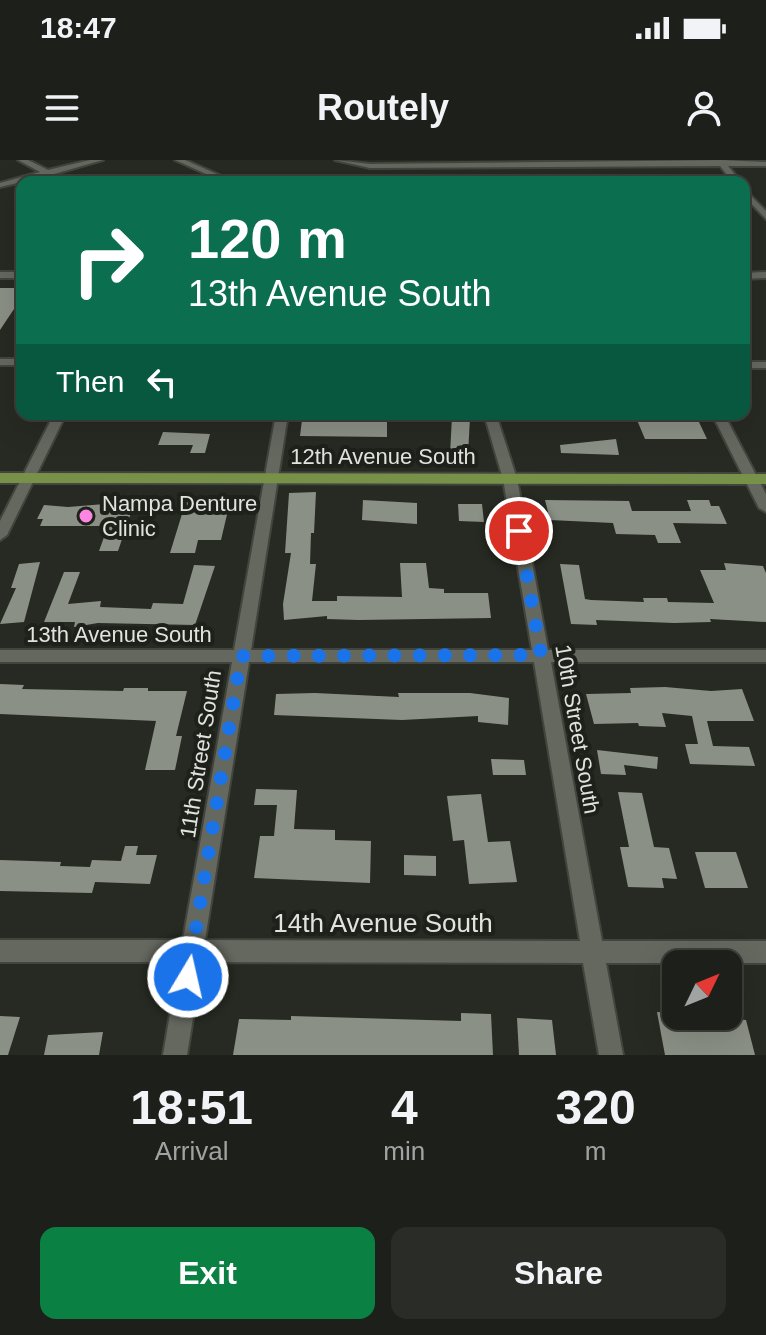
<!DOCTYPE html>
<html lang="en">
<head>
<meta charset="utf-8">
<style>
	:root { --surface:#1d201a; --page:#2a2d27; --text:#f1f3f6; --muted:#a0a3a2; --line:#3b3e39; --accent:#0b8043 }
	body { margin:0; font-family:Arial,sans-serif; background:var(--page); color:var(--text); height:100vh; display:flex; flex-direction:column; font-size:30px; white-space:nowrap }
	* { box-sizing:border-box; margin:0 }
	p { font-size:26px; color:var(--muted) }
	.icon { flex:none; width:44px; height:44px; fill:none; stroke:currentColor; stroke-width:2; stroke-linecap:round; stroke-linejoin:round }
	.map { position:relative; height:895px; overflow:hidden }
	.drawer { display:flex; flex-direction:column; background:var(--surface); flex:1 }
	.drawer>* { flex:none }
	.top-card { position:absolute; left:16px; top:16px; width:734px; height:244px; border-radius:16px; box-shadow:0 8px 32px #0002,0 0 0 2px var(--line); background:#0b6e4f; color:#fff; overflow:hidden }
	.needle { width:52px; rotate:47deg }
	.fabs { position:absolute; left:662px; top:790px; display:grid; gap:16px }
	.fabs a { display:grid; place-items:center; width:80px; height:80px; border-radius:16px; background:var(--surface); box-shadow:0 8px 32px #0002,0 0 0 2px var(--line); font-size:40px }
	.pin { position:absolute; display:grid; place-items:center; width:68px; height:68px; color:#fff; margin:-34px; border:4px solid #fff; border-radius:50%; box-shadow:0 2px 8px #0007 }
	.me { position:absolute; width:88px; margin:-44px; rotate:9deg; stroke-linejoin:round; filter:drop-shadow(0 0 6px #0008) }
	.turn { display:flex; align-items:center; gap:28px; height:168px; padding:0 40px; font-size:36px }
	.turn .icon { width:104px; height:104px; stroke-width:2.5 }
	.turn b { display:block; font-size:56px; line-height:68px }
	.then { display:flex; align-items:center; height:76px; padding:0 40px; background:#0003; gap:16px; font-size:30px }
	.eta { display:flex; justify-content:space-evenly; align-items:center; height:136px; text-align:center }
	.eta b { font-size:48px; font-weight:800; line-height:56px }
	.cta { display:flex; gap:16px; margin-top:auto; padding:16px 40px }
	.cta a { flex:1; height:92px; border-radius:16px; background:var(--accent); color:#fff; font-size:32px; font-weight:800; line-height:92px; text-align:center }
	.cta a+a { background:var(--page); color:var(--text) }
	.status { display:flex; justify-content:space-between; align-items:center; height:56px; padding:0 40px; background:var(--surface); direction:ltr }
	.status svg { height:22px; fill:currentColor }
	header { display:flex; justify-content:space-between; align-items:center; height:104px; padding:0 40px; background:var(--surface); font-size:36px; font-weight:800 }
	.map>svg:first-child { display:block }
	.building { fill:#8b9086 }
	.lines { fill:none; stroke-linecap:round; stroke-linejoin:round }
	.minor-casing { stroke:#42453e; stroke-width:4 }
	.major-casing { stroke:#42453e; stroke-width:4 }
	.minor { fill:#64685f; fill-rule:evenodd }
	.major { fill:#789149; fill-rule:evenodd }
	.route { stroke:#1a73e8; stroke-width:14; stroke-dasharray:0 25.2 }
	.poi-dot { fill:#fd86e2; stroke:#1d2119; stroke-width:3 }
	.labels { text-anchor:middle; stroke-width:8; stroke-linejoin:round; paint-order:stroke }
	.street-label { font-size:22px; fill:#e1e3de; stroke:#1d2119 }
	.poi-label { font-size:22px; fill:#e1e3de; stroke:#1d2119; text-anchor:start }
	.near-street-label { font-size:26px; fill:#e1e3de; stroke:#1d2119 }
</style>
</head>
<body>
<div class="status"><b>18:47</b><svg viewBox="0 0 49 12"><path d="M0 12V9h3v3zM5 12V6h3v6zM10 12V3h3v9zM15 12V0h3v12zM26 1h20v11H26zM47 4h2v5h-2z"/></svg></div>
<header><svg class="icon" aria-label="menu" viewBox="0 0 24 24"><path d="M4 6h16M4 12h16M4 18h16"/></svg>Routely<svg class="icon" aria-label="person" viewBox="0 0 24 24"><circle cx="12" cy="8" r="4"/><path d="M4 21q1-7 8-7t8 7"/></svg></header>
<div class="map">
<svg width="766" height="895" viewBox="0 0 766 895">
	<rect width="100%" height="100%" fill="#272a22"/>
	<g class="building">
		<polygon points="0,128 22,128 22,137 0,170"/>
		<polygon points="452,257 470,258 468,294 450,294"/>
		<polygon points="302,260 387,260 387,277 300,276"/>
		<polygon points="637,260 698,260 707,279 645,279"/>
		<polygon points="163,272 210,274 205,293 190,293 193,285 158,285"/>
		<polygon points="616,279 619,295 561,293 560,285"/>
		<polygon points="316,332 314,373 311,373 310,404 316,404 312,441 337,441 337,436 402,437 400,403 426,403 429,428 444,429 444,433 488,433 491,458 359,460 327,459 327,456 284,460 283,444 291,393 285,393 289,333"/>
		<polygon points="363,340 417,343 417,364 362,360"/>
		<polygon points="545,340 629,341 632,351 691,351 687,340 709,340 711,346 719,346 727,364 673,363 681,383 658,383 655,375 616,374 613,363 550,360"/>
		<polygon points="117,341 135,341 118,391 99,391 108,366 40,366 43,359 37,359 44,345 68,347 117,343"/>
		<polygon points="186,341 207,341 206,346 229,346 221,380 198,380 195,393 170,393"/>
		<polygon points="458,344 482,344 484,362 459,361"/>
		<polygon points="40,402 24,462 0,464 16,428 11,428 19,404"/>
		<polygon points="724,403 763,406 766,413 766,462 710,459 711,462 674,463 596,460 597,465 571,464 560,404 579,405 585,439 591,440 644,442 643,438 667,438 668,442 714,443 700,410 726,410"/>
		<polygon points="194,405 215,406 195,465 98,463 74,467 75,462 44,462 64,412 80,412 68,444 101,441 100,447 151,449 153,443 183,444"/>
		<polygon points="0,524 24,525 22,529 123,531 124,528 148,528 148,531 187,531 176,576 182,576 175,610 145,610 156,561 0,554"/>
		<polygon points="665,527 711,531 742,529 754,561 707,561 713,586 749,587 755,606 690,604 685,584 698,584 692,556 662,553 666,567 639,566 638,563 594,564 586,534 631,533 630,528"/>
		<polygon points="315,533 399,537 398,533 470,533 509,538 508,565 478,562 478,556 402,560 274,555 276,534"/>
		<polygon points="597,590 658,597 657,609 624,605 626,615 601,614"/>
		<polygon points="491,599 524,600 526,615 493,615"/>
		<polygon points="256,629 297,630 294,669 335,670 335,680 371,681 370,723 254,718 260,676 274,676 277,645 254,645"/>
		<polygon points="618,632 642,633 654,687 669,688 677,719 662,718 664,728 628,727 620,687 629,687"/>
		<polygon points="481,634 488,682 510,681 517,722 469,724 464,680 453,681 447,636"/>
		<polygon points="125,686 138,686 136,695 157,695 150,724 95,722 92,733 0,731 0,700 61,702 60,706 90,707 92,700 121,701"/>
		<polygon points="695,692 736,692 748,728 705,728"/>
		<polygon points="404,695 436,696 436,716 404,715"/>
		<polygon points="657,852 746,860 755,895 665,895"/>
		<polygon points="461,853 491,854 493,895 233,895 239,859 291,860 291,856 461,861"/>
		<polygon points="0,856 20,857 8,895 0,895"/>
		<polygon points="517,858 552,860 556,895 519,895"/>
		<polygon points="103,872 99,895 44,895 48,875"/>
	</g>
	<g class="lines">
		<defs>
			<g id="minor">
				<polygon points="18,0 28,0 48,10 90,0 103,0 54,14 69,22 59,22 47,16 0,27 0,23 40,12"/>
				<polygon points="175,0 185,0 235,22 224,22"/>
				<polygon points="335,0 370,4 722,0 766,2 766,6 728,6 741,22 733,22 720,6 370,8"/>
				<polygon points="744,29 766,51 766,59 744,36"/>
				<rect x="0" y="112" width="22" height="6"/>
				<polygon points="766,112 766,118 744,119 744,113"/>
				<rect x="0" y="199" width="22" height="6"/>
				<rect x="744" y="202" width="22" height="6"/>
				<polygon points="54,254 66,254 7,375 0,380 0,361"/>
				<path d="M276,254H288L251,490H532L503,319L484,254H496L517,319L548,490H766V502H551L602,781H766V803H606L623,895H599L583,803L202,802L187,895H163L179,802H0V780H183L232,502H0V490H234ZM249,502H534L580,781L205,780Z"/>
				<polygon points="712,254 724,254 766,334 766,352 759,348"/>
			</g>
			<polygon id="major" points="0,313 766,314 766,324 0,323"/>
		</defs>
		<use href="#minor" class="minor-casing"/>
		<use href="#major" class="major-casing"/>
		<use href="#minor" class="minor"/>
		<use href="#major" class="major"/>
	</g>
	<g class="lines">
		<polyline class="route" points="188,817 241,496 541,495 519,371"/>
	</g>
	<circle class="poi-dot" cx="86" cy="356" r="8"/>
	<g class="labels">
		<g class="street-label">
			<text x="383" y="304">12th Avenue South</text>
			<text x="119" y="482">13th Avenue South</text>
			<text transform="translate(578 569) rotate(80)" y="8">10th Street South</text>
			<text transform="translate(200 594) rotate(-81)" y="8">11th Street South</text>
		</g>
		<g class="poi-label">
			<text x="102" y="351">Nampa Denture<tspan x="102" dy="25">Clinic</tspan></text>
		</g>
		<g class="near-street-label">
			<text x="383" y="772">14th Avenue South</text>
		</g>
	</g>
</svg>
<div class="fabs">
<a><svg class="needle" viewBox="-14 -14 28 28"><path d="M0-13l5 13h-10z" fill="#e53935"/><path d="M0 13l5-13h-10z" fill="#a0a3a2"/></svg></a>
</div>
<div class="pin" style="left:519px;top:371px;background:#d93025"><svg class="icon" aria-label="arrive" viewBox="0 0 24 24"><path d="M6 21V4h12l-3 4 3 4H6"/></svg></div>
<svg class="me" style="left:188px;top:817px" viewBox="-20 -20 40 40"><circle r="17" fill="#1a73e8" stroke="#fff" stroke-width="3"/><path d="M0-11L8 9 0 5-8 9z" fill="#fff"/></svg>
<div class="top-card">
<div class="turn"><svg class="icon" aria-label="right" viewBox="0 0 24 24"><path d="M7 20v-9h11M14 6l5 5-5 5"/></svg><div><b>120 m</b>13th Avenue South</div></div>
<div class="then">Then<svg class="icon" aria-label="left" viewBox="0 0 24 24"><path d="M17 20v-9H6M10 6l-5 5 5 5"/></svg></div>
</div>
</div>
<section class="drawer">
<div class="eta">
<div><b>18:51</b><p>Arrival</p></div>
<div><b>4</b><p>min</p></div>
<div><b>320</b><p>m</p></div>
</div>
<div class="cta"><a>Exit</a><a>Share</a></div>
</section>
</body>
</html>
